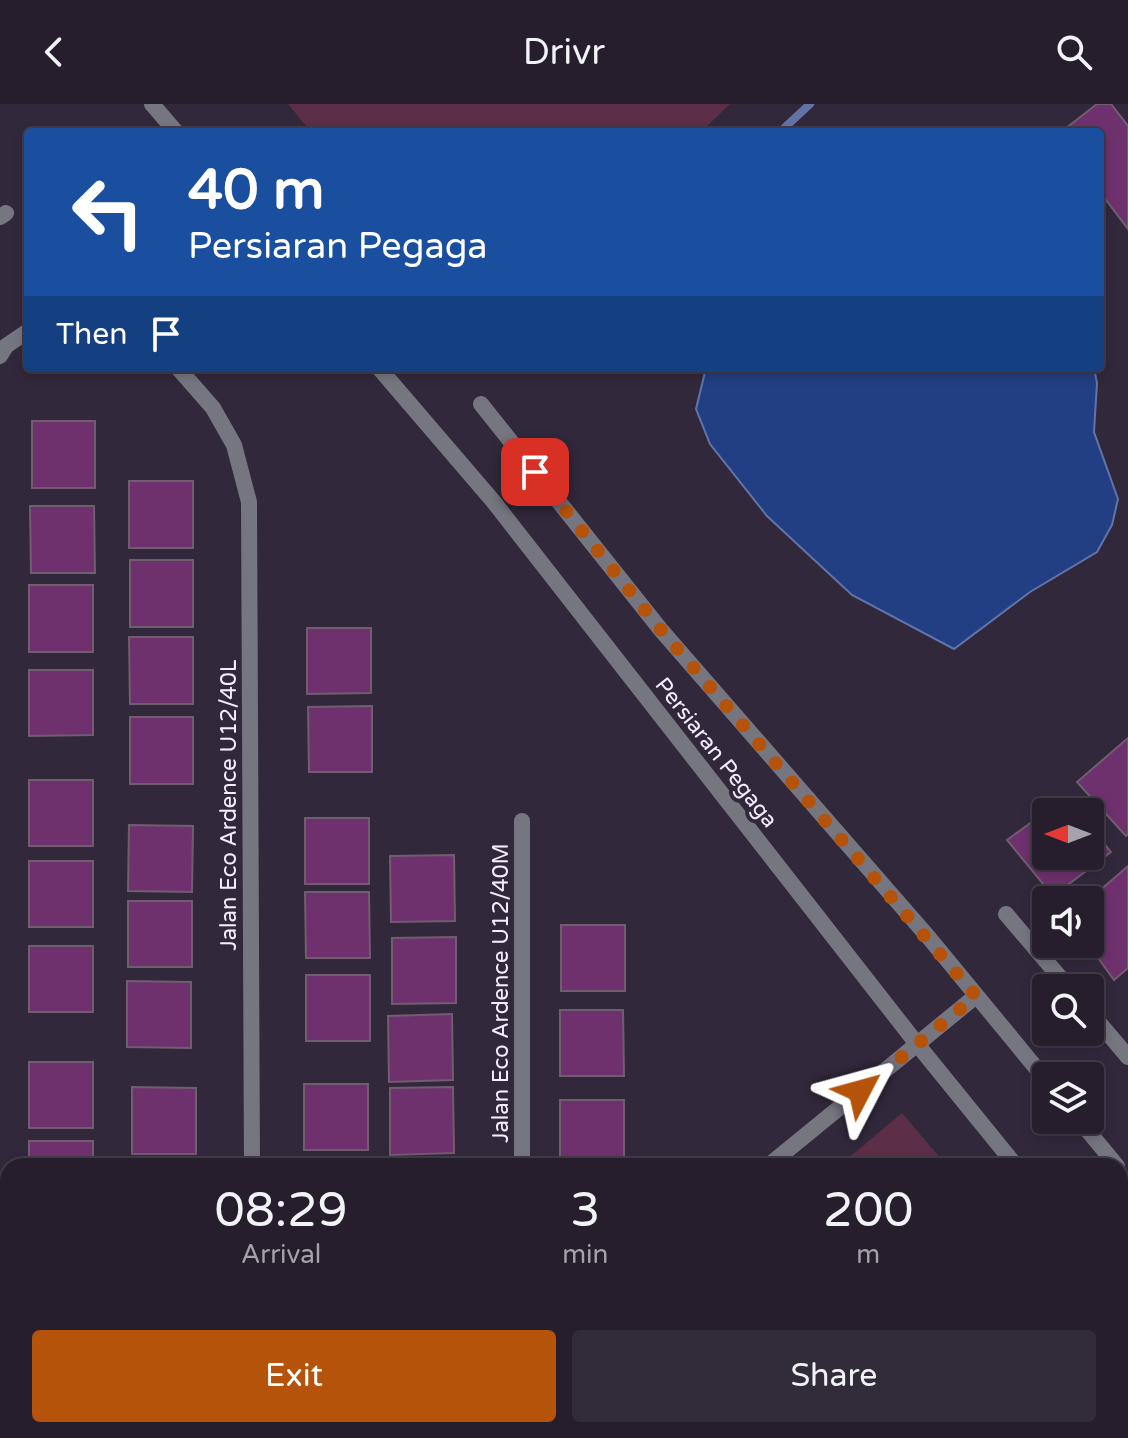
<!DOCTYPE html>
<html lang="en">
<head>
<meta charset="utf-8">
<style>
	:root { --surface:#261e2d; --page:#322b39; --text:#f1f3f6; --muted:#a4a2aa; --line:#423c49; --accent:#b45309 }
	body { margin:0; font-family:"Varela Round",sans-serif; background:var(--page); color:var(--text); height:100vh; display:flex; flex-direction:column; font-size:30px; white-space:nowrap }
	* { box-sizing:border-box; margin:0 }
	p { font-size:26px; color:var(--muted) }
	.icon { flex:none; width:44px; height:44px; fill:none; stroke:currentColor; stroke-width:2; stroke-linecap:round; stroke-linejoin:round }
	.map { position:relative; flex:1; overflow:hidden }
	.sheet { position:absolute; left:0px; top:1054px; width:1128px; height:280px; display:flex; flex-direction:column; background:var(--surface); border-radius:24px 24px 0 0; box-shadow:0 4px 12px #0003,0 0 0 2px var(--line) }
	.sheet>* { flex:none }
	.hud { position:absolute; left:24px; top:24px; width:1080px; height:244px; border-radius:8px; box-shadow:0 4px 12px #0003,0 0 0 2px var(--line); background:#1a4fa0; color:#fff; overflow:hidden }
	.needle { width:52px; rotate:270deg }
	.buttons { position:absolute; left:1032px; top:694px; display:grid; gap:16px }
	.buttons a { display:grid; place-items:center; width:72px; height:72px; border-radius:8px; background:var(--surface); box-shadow:0 4px 12px #0003,0 0 0 2px var(--line); font-size:40px }
	.pin { position:absolute; display:grid; place-items:center; width:68px; height:68px; color:#fff; margin:-34px; border-radius:16px; box-shadow:0 4px 12px #0006 }
	.me { position:absolute; width:88px; margin:-44px; rotate:51deg; stroke-linejoin:round; filter:drop-shadow(0 0 6px #0008) }
	.turn { display:flex; align-items:center; gap:28px; height:168px; padding:0 32px; font-size:36px }
	.turn .icon { width:104px; height:104px; stroke-width:2.5 }
	.turn b { display:block; font-size:56px; line-height:68px }
	.then { display:flex; align-items:center; height:76px; padding:0 32px; background:#0003; gap:16px; font-size:30px }
	.eta { display:flex; justify-content:space-evenly; align-items:center; height:136px; text-align:center }
	.eta b { font-size:48px; font-weight:600; line-height:56px }
	.action { display:flex; gap:16px; margin-top:auto; padding:16px 32px }
	.action a { flex:1; height:92px; border-radius:8px; background:var(--accent); color:#fff; font-size:32px; font-weight:600; line-height:92px; text-align:center }
	.action a+a { background:var(--page); color:var(--text) }
	header { display:flex; justify-content:space-between; align-items:center; height:104px; padding:0 32px; background:var(--surface); font-size:36px; font-weight:600 }
	.map>svg:first-child { display:block }
	.green { fill:#5d2e47 }
	.water { fill:#233f83; stroke:#6274a7; stroke-width:2 }
	.lines { fill:none; stroke-linecap:round; stroke-linejoin:round }
	.stream { stroke:#6274a7; stroke-width:8 }
	.building { fill:#6e316d; stroke:#715d70; stroke-width:2 }
	.minor { stroke:#767681; stroke-width:16 }
	.route { stroke:#b45309; stroke-width:14; stroke-dasharray:0 25.2 }
	.labels { text-anchor:middle; stroke-width:8; stroke-linejoin:round; paint-order:stroke }
	.street-label { font-size:22px; fill:#f4eefc; stroke:#32283c }
</style>
</head>
<body>
<header><svg class="icon" aria-label="back" viewBox="0 0 24 24"><path d="M15 5l-7 7 7 7"/></svg>Drivr<svg class="icon" aria-label="search" viewBox="0 0 24 24"><circle cx="10" cy="10" r="6"/><path d="M15 15l6 6"/></svg></header>
<div class="map">
<svg width="1128" height="1334" viewBox="0 0 1128 1334">
	<rect width="100%" height="100%" fill="#32283c"/>
	<g class="green">
		<polygon points="288,0 730,0 701,28 311,28"/>
		<polygon points="902,1009 947,1062 839,1062"/>
		<polygon points="1120,1268 1128,1278 1128,1334 514,1334 524,1326 1120,1326"/>
	</g>
	<polygon class="water" points="706,264 1094,264 1097,279 1094,328 1118,395 1112,421 1097,448 1030,488 954,545 852,491 767,412 710,340 696,305"/>
	<g class="lines">
		<polyline class="stream" points="780,28 810,0"/>
	</g>
	<g class="building">
		<polygon points="1097,0 1111,0 1128,22 1128,125 1100,88 1100,28 1061,28"/>
		<rect x="32" y="317" width="63" height="67"/>
		<rect x="129" y="377" width="64" height="67"/>
		<polygon points="30,402 94,402 95,469 31,469"/>
		<rect x="130" y="456" width="63" height="67"/>
		<rect x="29" y="481" width="64" height="67"/>
		<polygon points="307,524 371,524 371,589 307,590"/>
		<polygon points="129,533 193,533 193,600 130,600"/>
		<polygon points="29,566 93,566 93,631 29,632"/>
		<polygon points="372,602 372,668 309,668 308,603"/>
		<rect x="130" y="613" width="63" height="67"/>
		<polygon points="1128,634 1128,730 1126,732 1077,678"/>
		<rect x="29" y="676" width="64" height="66"/>
		<polygon points="1066,693 1078,708 1046,708 1046,752 1090,752 1090,722 1111,748 1053,792 1007,736"/>
		<rect x="305" y="714" width="64" height="66"/>
		<polygon points="129,721 193,722 192,788 128,787"/>
		<polygon points="454,751 455,817 391,818 390,752"/>
		<rect x="29" y="757" width="64" height="66"/>
		<polygon points="1128,762 1128,864 1114,876 1088,840 1089,796"/>
		<polygon points="305,788 369,788 370,854 306,854"/>
		<rect x="128" y="797" width="64" height="66"/>
		<rect x="561" y="821" width="64" height="66"/>
		<polygon points="456,833 456,899 392,900 392,834"/>
		<rect x="29" y="842" width="64" height="66"/>
		<rect x="306" y="871" width="64" height="66"/>
		<polygon points="127,877 191,878 191,944 127,943"/>
		<polygon points="560,906 623,906 624,972 560,972"/>
		<polygon points="452,910 453,976 389,978 388,912"/>
		<rect x="29" y="958" width="64" height="66"/>
		<rect x="304" y="980" width="64" height="66"/>
		<polygon points="132,983 196,984 196,1050 132,1050"/>
		<polygon points="453,983 454,1049 390,1051 390,984"/>
		<rect x="560" y="996" width="64" height="66"/>
		<rect x="29" y="1037" width="64" height="25"/>
		<polygon points="453,1058 453,1062 389,1062 389,1059"/>
		<rect x="304" y="1059" width="64" height="3"/>
		<rect x="29" y="1326" width="64" height="8"/>
	</g>
	<g class="lines">
		<g class="minor">
			<polyline points="152,0 176,28"/>
			<polyline points="0,113 6,109"/>
			<polyline points="0,252 6,242 28,227"/>
			<polyline points="178,264 213,304 234,341 249,398 252,1062"/>
			<polyline points="379,264 493,397 917,940 1016,1062"/>
			<polyline points="481,300 661,526 930,835 1046,976"/>
			<polyline points="1006,810 1069,884"/>
			<polyline points="1090,908 1128,953"/>
			<polyline points="1079,1016 1117,1062"/>
			<polyline points="522,1062 522,717"/>
			<polyline points="768,1062 976,892"/>
			<polyline points="1120,1190 1128,1200"/>
			<polyline points="253,1326 253,1334"/>
			<polyline points="301,1334 311,1326"/>
			<polyline points="438,1334 448,1326"/>
		</g>
	</g>
	<g class="lines">
		<polyline class="route" points="535,368 661,526 976,892 860,987"/>
	</g>
	<g class="labels">
		<g class="street-label">
			<text transform="translate(717 648) rotate(52)" y="8">Persiaran Pegaga</text>
			<text transform="translate(228 701) rotate(-90)" y="8">Jalan Eco Ardence U12/40L</text>
			<text transform="translate(500 889) rotate(-90)" y="8">Jalan Eco Ardence U12/40M</text>
		</g>
	</g>
</svg>
<div class="buttons">
<a><svg class="needle" viewBox="-14 -14 28 28"><path d="M0-13l5 13h-10z" fill="#e53935"/><path d="M0 13l5-13h-10z" fill="#a4a2aa"/></svg></a>
<a><svg class="icon" aria-label="sound" viewBox="0 0 24 24"><path d="M4 9h4l5-4v14l-5-4H4zM17 9q2 3 0 6"/></svg></a>
<a><svg class="icon" aria-label="search" viewBox="0 0 24 24"><circle cx="10" cy="10" r="6"/><path d="M15 15l6 6"/></svg></a>
<a><svg class="icon" aria-label="layers" viewBox="0 0 24 24"><path d="M12 4l9 5-9 5-9-5zM3 14l9 5 9-5"/></svg></a>
</div>
<div class="pin" style="left:535px;top:368px;background:#d93025"><svg class="icon" aria-label="arrive" viewBox="0 0 24 24"><path d="M6 21V4h12l-3 4 3 4H6"/></svg></div>
<svg class="me" style="left:860px;top:987px" viewBox="-20 -20 40 40"><path d="M0-17L14 15 0 8-14 15z" fill="#b45309" stroke="#fff" stroke-width="4"/></svg>
<div class="hud">
<div class="turn"><svg class="icon" aria-label="left" viewBox="0 0 24 24"><path d="M17 20v-9H6M10 6l-5 5 5 5"/></svg><div><b>40 m</b>Persiaran Pegaga</div></div>
<div class="then">Then<svg class="icon" aria-label="arrive" viewBox="0 0 24 24"><path d="M6 21V4h12l-3 4 3 4H6"/></svg></div>
</div>
<section class="sheet">
<div class="eta">
<div><b>08:29</b><p>Arrival</p></div>
<div><b>3</b><p>min</p></div>
<div><b>200</b><p>m</p></div>
</div>
<div class="action"><a>Exit</a><a>Share</a></div>
</section>
</div>
</body>
</html>
